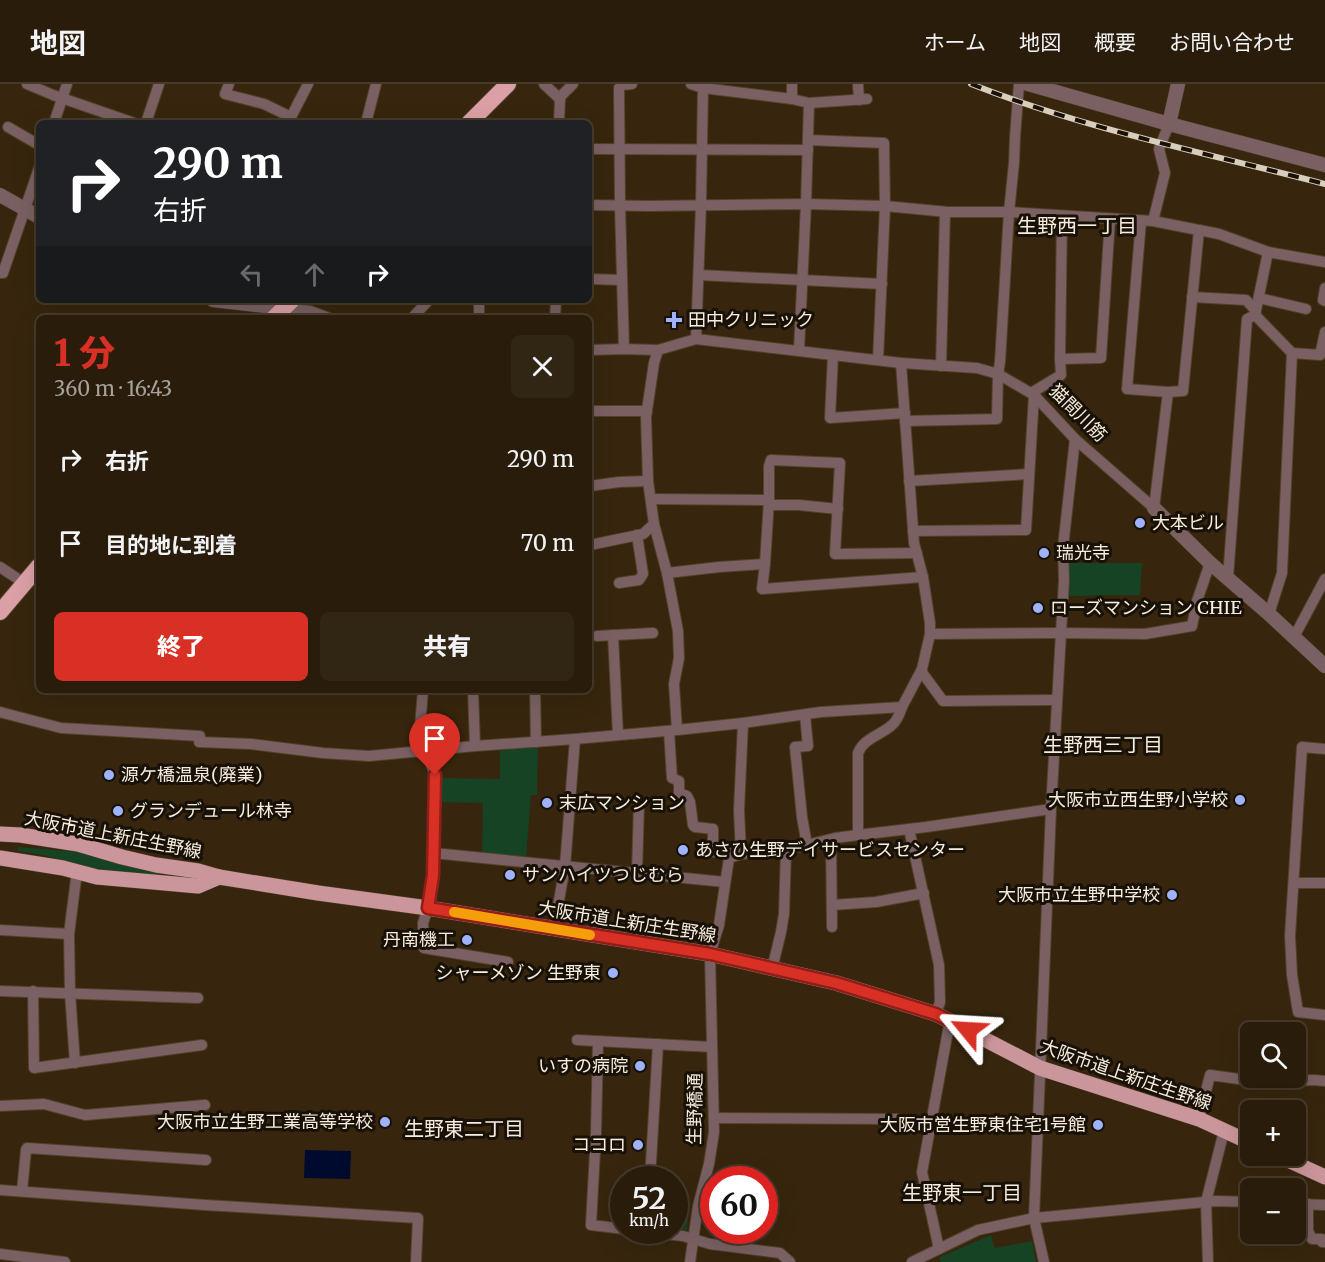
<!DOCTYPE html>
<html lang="ja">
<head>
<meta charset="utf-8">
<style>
	:root { --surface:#291c0a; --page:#312513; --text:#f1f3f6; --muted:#a5a19c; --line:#453a2b; --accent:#d93025 }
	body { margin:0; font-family:Merriweather,"Noto Sans JP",serif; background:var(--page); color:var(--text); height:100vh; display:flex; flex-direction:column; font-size:22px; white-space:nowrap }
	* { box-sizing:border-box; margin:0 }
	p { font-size:20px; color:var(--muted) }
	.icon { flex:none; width:33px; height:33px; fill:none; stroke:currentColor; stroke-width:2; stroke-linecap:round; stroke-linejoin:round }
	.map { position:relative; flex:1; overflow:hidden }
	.side { position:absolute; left:36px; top:231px; width:556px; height:378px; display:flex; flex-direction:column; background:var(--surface); border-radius:9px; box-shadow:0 6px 24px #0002,0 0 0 2px var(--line) }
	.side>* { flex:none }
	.top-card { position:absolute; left:36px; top:36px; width:556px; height:183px; border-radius:9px; box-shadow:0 6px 24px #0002,0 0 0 2px var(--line); background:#202124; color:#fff; overflow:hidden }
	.controls { position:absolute; left:1240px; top:938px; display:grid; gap:12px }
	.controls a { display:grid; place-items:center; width:66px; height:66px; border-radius:9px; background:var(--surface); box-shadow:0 6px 24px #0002,0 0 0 2px var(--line); font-size:30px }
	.speed { position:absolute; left:610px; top:1082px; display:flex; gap:12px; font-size:30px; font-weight:700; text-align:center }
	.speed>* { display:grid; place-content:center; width:78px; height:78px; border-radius:50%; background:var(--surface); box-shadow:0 6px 24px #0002,0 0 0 2px var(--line); line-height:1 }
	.speed small { font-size:15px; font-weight:400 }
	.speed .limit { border:9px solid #d22; background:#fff; color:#111 }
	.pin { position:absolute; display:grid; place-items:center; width:51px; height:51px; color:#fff; margin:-62px -26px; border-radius:50% 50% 50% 0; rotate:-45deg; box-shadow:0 0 6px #0007 }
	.pin .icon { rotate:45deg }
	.me { position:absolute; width:66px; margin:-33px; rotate:297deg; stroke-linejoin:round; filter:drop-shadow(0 0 4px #0008) }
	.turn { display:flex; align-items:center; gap:21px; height:126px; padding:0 18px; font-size:27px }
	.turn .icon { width:78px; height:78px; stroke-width:2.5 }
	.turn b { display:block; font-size:42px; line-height:51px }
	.lanes { display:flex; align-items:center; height:57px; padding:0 18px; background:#0003; justify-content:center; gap:30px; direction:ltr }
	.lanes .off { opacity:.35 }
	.round { display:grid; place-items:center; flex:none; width:63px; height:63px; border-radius:9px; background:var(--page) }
	.headline { display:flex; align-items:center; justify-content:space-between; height:102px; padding:0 18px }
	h1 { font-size:36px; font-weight:800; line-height:45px; color:var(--accent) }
	.primary-button { display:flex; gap:12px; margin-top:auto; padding:12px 18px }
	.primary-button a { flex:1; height:69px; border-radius:9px; background:var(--accent); color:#fff; font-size:24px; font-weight:800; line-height:69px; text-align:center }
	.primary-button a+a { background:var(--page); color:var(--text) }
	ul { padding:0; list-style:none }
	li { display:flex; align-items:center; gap:18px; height:84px; padding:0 18px }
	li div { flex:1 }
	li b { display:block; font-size:22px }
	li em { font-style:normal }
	header { display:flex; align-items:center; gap:36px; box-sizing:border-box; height:84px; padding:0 30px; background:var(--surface); border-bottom:2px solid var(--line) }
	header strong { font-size:28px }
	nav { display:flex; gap:33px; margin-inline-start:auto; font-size:21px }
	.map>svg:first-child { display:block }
	.green { fill:#164324 }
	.water { fill:#000a2e }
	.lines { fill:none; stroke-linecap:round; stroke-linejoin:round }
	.minor-casing { stroke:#52422a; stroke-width:12 }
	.tertiary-casing { stroke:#52422a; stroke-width:15 }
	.primary-casing { stroke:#52422a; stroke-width:16 }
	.trunk-casing { stroke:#52422a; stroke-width:18 }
	.minor { stroke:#7a6063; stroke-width:10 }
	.tertiary { stroke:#7a6063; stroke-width:14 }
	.primary { stroke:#cb969b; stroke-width:15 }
	.trunk { stroke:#dba0a6; stroke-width:16 }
	.rail-casing { stroke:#d9cdbc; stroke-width:6 }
	.rail { stroke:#181107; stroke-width:4; stroke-dasharray:11; stroke-linecap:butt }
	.route-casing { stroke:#8d1f18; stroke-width:15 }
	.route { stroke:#d93025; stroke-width:10 }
	.slow { stroke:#f59e0b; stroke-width:10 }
	.poi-dot { fill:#9fb3fd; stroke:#181107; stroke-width:2 }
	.labels { text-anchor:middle; stroke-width:6; stroke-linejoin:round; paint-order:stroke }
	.poi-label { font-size:18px; fill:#f7ecdd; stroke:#181107; text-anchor:start }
	.street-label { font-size:18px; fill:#f7ecdd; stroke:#181107 }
	.neighbourhood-label { font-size:20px; fill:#f7ecdd; stroke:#181107 }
</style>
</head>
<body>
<header>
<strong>地図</strong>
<nav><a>ホーム</a><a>地図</a><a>概要</a><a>お問い合わせ</a></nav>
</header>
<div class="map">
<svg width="1325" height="1178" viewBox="0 0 1325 1178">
	<rect width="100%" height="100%" fill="#37260d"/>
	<g class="green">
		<polygon points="1067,479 1142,479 1140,511 1066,512"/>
		<polygon points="538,663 537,711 531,711 526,774 482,771 483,719 439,718 440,694 500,695 500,666"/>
		<polygon points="18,763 90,769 160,785 159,792 90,784 44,771 18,767"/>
		<polygon points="675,1123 689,1124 687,1146 675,1145"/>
		<polygon points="991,1151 995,1164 1032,1157 1036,1178 940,1178 940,1173"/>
	</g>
	<polygon class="water" points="305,1066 351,1067 350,1095 304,1094"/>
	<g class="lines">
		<defs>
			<g id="minor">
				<polyline points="27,0 53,11 134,39"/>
				<polyline points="229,0 225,10 264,20 291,33"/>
				<polyline points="544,0 560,15 559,39"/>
				<polyline points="691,0 703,4 792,15 809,19 806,120 799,266"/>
				<polyline points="792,0 792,15"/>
				<polyline points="858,0 859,16"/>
				<polyline points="559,14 573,0"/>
				<polyline points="809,19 867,15"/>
				<polyline points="289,37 308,0"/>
				<polyline points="54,39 67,0"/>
				<polyline points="146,39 159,0"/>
				<polyline points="366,39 376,0"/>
				<polyline points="8,43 39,61"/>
				<polyline points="808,56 884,59 885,122 878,276"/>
				<polyline points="590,65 808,66"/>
				<polyline points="590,121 649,122 806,120 885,122 948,128 1009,128 1153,137 1219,150 1268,168 1325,178"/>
				<polyline points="1141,137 1127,305 1168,308 1154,424"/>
				<polyline points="1153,137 1165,89 1159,65 1169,40"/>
				<polyline points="0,189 3,189 39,84"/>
				<polyline points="699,191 882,200"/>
				<polyline points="590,195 622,196"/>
				<polyline points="1325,204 1323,216 1325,217"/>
				<polyline points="1192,213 1246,216 1256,227"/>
				<polyline points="1259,214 1306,225"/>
				<polyline points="479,216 479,234"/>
				<polyline points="284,224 310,227 329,234"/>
				<polyline points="1255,231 1292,269 1282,489 1269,530"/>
				<polyline points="412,234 429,216"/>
				<polyline points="555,234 556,216"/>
				<polyline points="696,255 701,121 703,4"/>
				<polyline points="624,265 620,121 619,4 622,1 632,0"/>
				<polyline points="590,266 624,265 658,266 696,255 901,279 977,284 998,290 1034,311 1075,355 1154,424"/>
				<polyline points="658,266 654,279 646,333 648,397 654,440 667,489 678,547 679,574 674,600 677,646"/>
				<polyline points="1292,269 1320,271 1325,248"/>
				<polyline points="833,271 830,334 905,329"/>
				<polyline points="1060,275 1101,274 1110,135"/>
				<polyline points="941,282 945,128"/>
				<polyline points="1168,308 1183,307 1199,146"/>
				<polyline points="1031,309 1061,291 1060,275 1062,132"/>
				<polyline points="590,327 647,327"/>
				<polyline points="905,337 997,335 998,290 1000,278 1009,128 1014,79 1015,53 1019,0"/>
				<polyline points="909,397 1029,390"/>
				<polyline points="590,402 619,398 648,397"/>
				<polyline points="651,415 769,416 765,480 762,505 923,493"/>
				<polyline points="769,416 769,382 771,376 840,379 835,470 917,469"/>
				<polyline points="769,421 799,421 838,425"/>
				<polyline points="913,447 1026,446 1034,311"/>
				<polyline points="590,461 643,450 654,440"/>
				<polyline points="0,483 24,499"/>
				<polyline points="667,489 719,483 765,480"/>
				<polyline points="1228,494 1247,235 1255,231 1268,168"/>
				<polyline points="619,499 639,496 643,490 637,451"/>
				<polyline points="930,550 1060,549 1145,550 1192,542 1197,517 1210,479"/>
				<polyline points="613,551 618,651"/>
				<polyline points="597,552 653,549"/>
				<polyline points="1294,553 1325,495"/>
				<polyline points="921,587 943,617 1056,616"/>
				<polyline points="473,606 475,662"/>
				<polyline points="535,606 536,658"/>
				<polyline points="0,628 61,644 200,652"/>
				<polyline points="805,631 808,662 795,663 802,733 807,761"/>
				<polyline points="669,647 672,694 679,697 679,709 687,712 690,718 693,741 695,743 713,745 713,768 727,768 729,774"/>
				<polyline points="199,658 251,660 323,669 369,672 475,662 575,655 677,646 743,639 821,628 902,623 922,585 930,550 930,539 923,493 914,459 901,279"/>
				<polyline points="1325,665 1302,663 1290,852 1292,891 1298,928 1325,931"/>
				<polyline points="426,667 435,691 433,791 428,824 423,839 424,864 508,878"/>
				<polyline points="418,668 423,606"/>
				<polyline points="909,745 939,881 940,918 936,930"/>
				<path d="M858,751V669C864,654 881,651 892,641C898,636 900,629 902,623"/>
				<polyline points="831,756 832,843"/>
				<polyline points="433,769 725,798"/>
				<polyline points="741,770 739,726 743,639"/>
				<polyline points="637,789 639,719"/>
				<polyline points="1294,799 1325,799"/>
				<polyline points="832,821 876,818 924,809"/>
				<polyline points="554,845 565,782 575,655"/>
				<polyline points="0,846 69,850"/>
				<polyline points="772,885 781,848 784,830 786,766"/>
				<polyline points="0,907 198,914"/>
				<polyline points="33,907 34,984 202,961"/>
				<polyline points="577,956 712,963"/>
				<polyline points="598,957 596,1049 591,1141 624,1145"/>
				<polyline points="75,979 70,909 69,850 77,787"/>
				<polyline points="0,1022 44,1020 85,1031 205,1021"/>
				<polyline points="714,1034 896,1035 930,1042"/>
				<polyline points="1199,1035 1210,991 1261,998 1314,996 1325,997"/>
				<polyline points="650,1095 658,960"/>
				<polyline points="0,1106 205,1121 418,1134 416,1178"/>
				<polyline points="22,1107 26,1066 27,1064 206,1076"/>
				<polyline points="1296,1120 1325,1121"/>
				<polyline points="1308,1120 1308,1147 1312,1155 1322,1155 1322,1158 1325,1158"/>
				<polyline points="631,1146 683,1152 710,1160 780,1169 790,1178"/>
				<polyline points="1263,1151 1263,1149"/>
				<polyline points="939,1165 922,1088 950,936"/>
				<polyline points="0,1170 65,1178"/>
				<polyline points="690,1178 698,1122 709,1080 714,1048 710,870 719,841 729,774 741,770 786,766 835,754 858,751 926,743 1051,725"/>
				<polyline points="912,1178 978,1146 1034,1134 1216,1117 1251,1118"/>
				<polyline points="1044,1178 1034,1134 1051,725 1064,496 1063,463 1075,355"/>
				<polyline points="1208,1178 1206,1118 1224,1047"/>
			</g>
			<g id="tertiary">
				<polyline points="1028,0 1169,40 1325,81"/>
				<polyline points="1169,40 1178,0"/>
				<polyline points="0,111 39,133"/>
				<polyline points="213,216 284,224"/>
				<polyline points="1154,424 1210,479 1269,530 1325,582"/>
			</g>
			<g id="primary">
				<polyline points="0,750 20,751 78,760 122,773 156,781 198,787 219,793 318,809 428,824 710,870 836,899 936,930 1040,984 1199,1035 1251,1059"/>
				<polyline points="0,774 63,784 97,793 198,802 219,793"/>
				<polyline points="1277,1071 1325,1093"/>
			</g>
			<g id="trunk">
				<polyline points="469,39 508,0"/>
				<polyline points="274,234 292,216"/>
				<polyline points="0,528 39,482"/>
			</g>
		</defs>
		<use href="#minor" class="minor-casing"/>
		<use href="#tertiary" class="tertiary-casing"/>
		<use href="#primary" class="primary-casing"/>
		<use href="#trunk" class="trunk-casing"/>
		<use href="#minor" class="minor"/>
		<use href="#tertiary" class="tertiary"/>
		<use href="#primary" class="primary"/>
		<use href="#trunk" class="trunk"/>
		<defs>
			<path id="rail" d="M971,0C1085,45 1206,69 1325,100"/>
		</defs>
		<use href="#rail" class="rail-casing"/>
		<use href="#rail" class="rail"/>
	</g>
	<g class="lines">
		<defs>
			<polyline id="route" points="435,691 433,791 428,824 710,870 836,899 936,930 968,946"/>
		</defs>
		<use href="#route" class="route-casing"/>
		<use href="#route" class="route"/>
		<polyline class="slow" points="454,828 590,851"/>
	</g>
	<g class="poi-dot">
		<path d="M671 227h6v6h6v6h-6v6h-6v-6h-6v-6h6z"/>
		<circle cx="1140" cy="439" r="6"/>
		<circle cx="1044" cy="469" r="6"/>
		<circle cx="1038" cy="524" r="6"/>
		<circle cx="109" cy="691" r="6"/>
		<circle cx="1240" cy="716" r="6"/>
		<circle cx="547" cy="719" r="6"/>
		<circle cx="118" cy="727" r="6"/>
		<circle cx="683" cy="766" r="6"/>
		<circle cx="510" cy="791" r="6"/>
		<circle cx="1172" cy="811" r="6"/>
		<circle cx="467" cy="856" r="6"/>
		<circle cx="613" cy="889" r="6"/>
		<circle cx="640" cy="982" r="6"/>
		<circle cx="385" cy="1038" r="6"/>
		<circle cx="1098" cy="1041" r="6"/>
		<circle cx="638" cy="1061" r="6"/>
	</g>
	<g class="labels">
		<g class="poi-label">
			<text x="688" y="242">田中クリニック</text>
			<text x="1152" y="445">大本ビル</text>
			<text x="1056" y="475">瑞光寺</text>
			<text x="1050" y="530">ローズマンション CHIE</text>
			<text x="121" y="697">源ケ橋温泉(廃業)</text>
			<text x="1228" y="722" text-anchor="end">大阪市立西生野小学校</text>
			<text x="559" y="725">末広マンション</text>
			<text x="130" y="733">グランデュール林寺</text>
			<text x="695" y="772">あさひ生野デイサービスセンター</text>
			<text x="522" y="797">サンハイツつじむら</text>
			<text x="1160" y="817" text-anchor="end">大阪市立生野中学校</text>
			<text x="455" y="862" text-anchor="end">丹南機工</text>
			<text x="601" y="895" text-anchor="end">シャーメゾン 生野東</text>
			<text x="628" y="988" text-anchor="end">いすの病院</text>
			<text x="373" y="1044" text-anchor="end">大阪市立生野工業高等学校</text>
			<text x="1086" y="1047" text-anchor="end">大阪市営生野東住宅1号館</text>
			<text x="626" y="1067" text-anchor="end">ココロ</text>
		</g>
		<g class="street-label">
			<text transform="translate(1078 329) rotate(45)" y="6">猫間川筋</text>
			<text transform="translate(113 751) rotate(11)" y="6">大阪市道上新庄生野線</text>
			<text transform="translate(627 838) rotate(9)" y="6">大阪市道上新庄生野線</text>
			<text transform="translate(1126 991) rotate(19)" y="6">大阪市道上新庄生野線</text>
			<text transform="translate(695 1025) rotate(-89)" y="6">生野橋通</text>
		</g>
		<g class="neighbourhood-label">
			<text x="1077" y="149">生野西一丁目</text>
			<text x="1103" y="668">生野西三丁目</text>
			<text x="464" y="1052">生野東二丁目</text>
			<text x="962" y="1116">生野東一丁目</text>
		</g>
	</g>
</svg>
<div class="controls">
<a><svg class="icon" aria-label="search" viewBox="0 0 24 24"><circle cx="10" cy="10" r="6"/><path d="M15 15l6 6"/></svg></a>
<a>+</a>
<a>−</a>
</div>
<div class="speed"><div>52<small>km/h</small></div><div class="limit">60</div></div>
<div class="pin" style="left:435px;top:691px;background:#d93025"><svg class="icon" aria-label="arrive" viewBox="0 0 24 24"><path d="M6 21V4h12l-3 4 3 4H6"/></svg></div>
<svg class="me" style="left:968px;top:946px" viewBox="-20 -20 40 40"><path d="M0-17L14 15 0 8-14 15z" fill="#d93025" stroke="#fff" stroke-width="4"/></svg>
<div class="top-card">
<div class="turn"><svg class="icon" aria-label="right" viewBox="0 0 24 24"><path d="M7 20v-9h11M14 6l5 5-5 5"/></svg><div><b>290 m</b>右折</div></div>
<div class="lanes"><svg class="icon off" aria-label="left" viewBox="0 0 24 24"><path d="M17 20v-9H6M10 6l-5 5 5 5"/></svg><svg class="icon off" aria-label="ahead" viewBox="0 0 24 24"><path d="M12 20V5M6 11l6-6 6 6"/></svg><svg class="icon" aria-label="right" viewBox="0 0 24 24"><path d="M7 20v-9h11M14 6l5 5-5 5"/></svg></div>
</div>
<section class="side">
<div class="headline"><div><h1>1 分</h1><p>360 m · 16:43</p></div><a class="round"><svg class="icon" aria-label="close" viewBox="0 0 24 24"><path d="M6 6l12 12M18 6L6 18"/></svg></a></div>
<ul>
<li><svg class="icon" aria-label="right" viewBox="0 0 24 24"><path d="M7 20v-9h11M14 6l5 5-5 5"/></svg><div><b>右折</b></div><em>290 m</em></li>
<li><svg class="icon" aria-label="arrive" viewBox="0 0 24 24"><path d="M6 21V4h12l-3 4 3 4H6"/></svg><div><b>目的地に到着</b></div><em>70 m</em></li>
</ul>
<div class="primary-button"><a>終了</a><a>共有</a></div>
</section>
</div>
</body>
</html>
